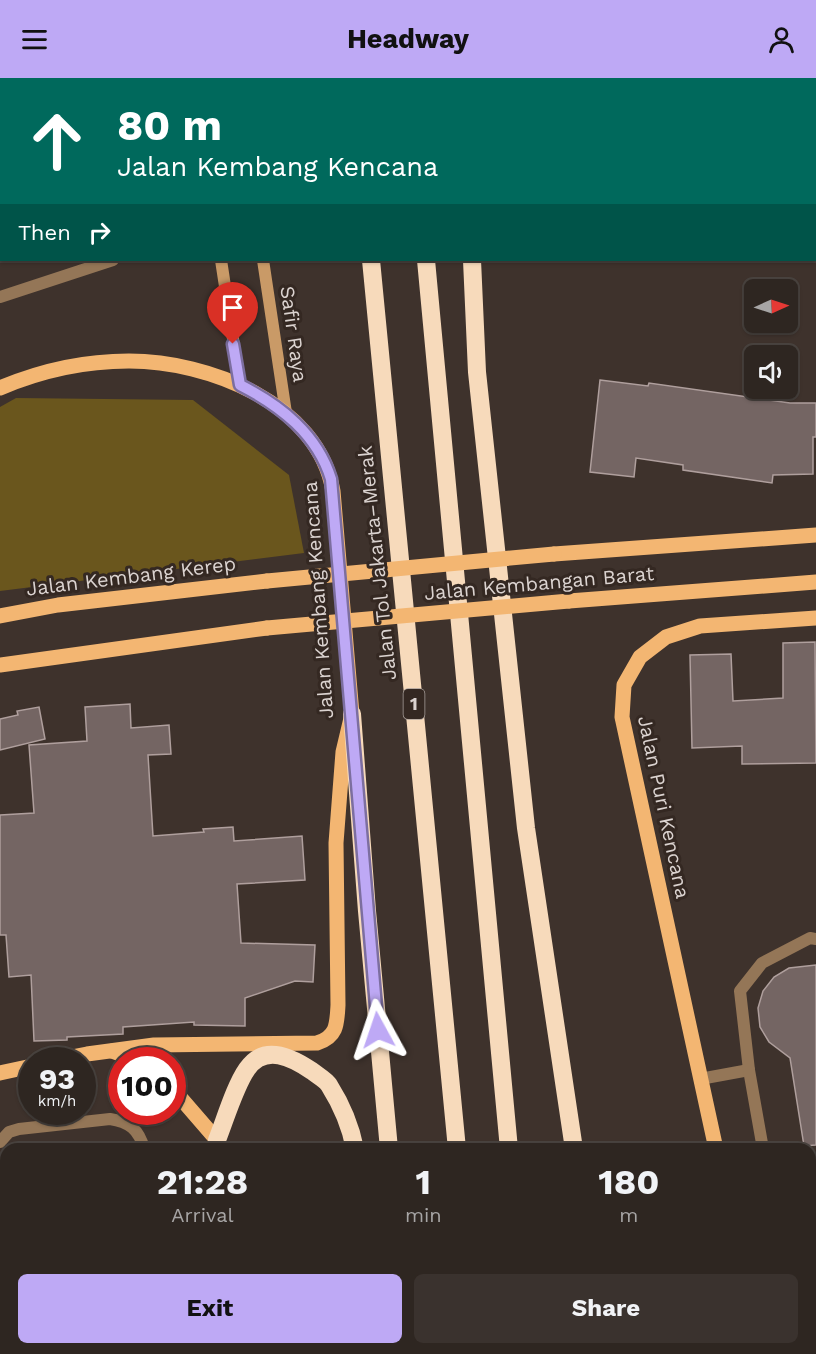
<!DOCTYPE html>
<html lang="en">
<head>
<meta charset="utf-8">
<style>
	:root { --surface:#2e2621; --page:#3a322e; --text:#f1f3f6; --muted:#a7a5a5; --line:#49433f; --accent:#bea9f5 }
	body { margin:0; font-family:"Work Sans",sans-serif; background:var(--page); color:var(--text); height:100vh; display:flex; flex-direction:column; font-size:22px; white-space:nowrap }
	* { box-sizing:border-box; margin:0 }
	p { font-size:20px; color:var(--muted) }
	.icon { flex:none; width:33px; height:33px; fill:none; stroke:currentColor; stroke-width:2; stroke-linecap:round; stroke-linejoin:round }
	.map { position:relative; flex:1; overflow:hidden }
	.drawer { position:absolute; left:0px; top:1065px; width:816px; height:212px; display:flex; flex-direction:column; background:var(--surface); border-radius:18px 18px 0 0; box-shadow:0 2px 4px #0004,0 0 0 2px var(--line) }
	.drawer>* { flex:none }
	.hud { position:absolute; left:0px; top:0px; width:816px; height:183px; box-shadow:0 2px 4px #0004,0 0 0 2px var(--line); background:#00695c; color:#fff; overflow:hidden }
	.needle { width:39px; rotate:87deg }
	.controls { position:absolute; left:744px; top:201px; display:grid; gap:12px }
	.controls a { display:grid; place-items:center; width:54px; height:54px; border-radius:9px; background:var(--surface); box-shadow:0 2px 4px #0004,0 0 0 2px var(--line); font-size:30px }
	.speed { position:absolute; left:18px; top:969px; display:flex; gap:12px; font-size:30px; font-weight:700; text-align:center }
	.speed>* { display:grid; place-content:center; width:78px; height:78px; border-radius:50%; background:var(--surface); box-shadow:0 2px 4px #0004,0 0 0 2px var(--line); line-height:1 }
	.speed small { font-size:15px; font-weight:400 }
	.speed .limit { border:9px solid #d22; background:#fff; color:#111 }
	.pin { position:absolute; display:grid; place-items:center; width:51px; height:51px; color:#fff; margin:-62px -26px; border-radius:50% 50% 50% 0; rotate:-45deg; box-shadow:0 0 6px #0007 }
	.pin .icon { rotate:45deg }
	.me { position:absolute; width:66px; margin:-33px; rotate:355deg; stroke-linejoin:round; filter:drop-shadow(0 0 4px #0008) }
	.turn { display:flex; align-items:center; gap:21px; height:126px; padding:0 18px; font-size:27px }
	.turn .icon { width:78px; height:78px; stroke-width:2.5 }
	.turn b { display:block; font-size:42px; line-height:51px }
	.then { display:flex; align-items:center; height:57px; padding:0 18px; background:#0003; gap:12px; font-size:22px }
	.eta { display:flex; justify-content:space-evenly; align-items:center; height:102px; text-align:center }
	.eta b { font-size:36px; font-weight:700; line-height:42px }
	.primary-button { display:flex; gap:12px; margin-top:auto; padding:12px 18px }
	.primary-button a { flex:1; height:69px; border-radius:9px; background:var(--accent); color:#111; font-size:24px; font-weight:700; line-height:69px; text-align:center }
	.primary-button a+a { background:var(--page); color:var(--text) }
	header { display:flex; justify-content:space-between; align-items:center; height:78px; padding:0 18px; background:var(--accent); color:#111; font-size:27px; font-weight:700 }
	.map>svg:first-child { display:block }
	.green { fill:#6a561d }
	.building { fill:#746563; stroke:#af9f9d; stroke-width:1.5 }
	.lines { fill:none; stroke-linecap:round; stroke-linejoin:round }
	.lane { stroke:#947657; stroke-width:12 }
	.secondary { stroke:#c99a67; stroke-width:12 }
	.primary { stroke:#f3b672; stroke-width:15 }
	.highway { stroke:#f7dabb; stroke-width:18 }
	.primary-bridge { stroke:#f3b672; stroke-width:15 }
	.route-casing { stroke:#7c6e9f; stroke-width:15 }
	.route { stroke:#bea9f5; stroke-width:10 }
	.labels { text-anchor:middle; stroke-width:6; stroke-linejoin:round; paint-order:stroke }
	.shield { fill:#342822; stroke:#a9a09c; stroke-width:1.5 }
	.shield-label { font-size:18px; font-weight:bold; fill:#dbd3d0 }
	.street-label { font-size:20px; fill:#dbd3d0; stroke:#342822 }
</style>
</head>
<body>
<header><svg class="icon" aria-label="menu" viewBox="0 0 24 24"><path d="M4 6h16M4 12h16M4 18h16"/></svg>Headway<svg class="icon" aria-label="person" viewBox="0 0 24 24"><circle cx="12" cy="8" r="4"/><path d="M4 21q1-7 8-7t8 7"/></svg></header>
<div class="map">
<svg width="816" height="1276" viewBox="0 0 816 1276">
	<rect width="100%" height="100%" fill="#3e322c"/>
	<polygon class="green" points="16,320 193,322 289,397 304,475 0,513 0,329"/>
	<g class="building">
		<polygon points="600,302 648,308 649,305 790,325 816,325 816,359 813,359 813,396 773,397 772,405 683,392 683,387 636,380 634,399 590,394"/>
		<polygon points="815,564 816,685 742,686 742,668 692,670 690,577 731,576 733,623 783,620 783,565"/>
		<polygon points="130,626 131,650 169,647 171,676 148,677 153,758 204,754 203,751 233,749 234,763 302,758 305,802 237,806 241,865 315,867 313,904 295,903 245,920 245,948 194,947 194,944 123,949 123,956 67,959 67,962 34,963 31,897 9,899 6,857 0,857 0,737 34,735 29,667 87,663 85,629"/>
		<polygon points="39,629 45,661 0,672 0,641 18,637 17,633"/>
		<polygon points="816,887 816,1067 804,1068 790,980 769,964 760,949 758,930 763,913 774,899 789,890"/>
	</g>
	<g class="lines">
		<g class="lane">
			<polyline points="153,0 153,2"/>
			<polyline points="0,53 2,53"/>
			<polyline points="0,73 2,72"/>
			<polyline points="0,174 2,173"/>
			<polyline points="0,219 113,182"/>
			<polyline points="700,1001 749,992"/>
			<path d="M0,1064L9,1054L19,1051L110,1041C129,1044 139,1051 144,1071"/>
			<polyline points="763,1071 749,992 740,913 762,885 810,860 816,861"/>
			<polyline points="810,1104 816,1103"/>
			<polyline points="0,1119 6,1175"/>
			<polyline points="810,1174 816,1169"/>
			<polyline points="140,1270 140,1276"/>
			<polyline points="801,1270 801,1276"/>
			<polyline points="17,1276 19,1270"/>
		</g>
		<g class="secondary">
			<polyline points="223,0 223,2"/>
			<polyline points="221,182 240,307"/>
			<polyline points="263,182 286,335"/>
		</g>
		<g class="primary">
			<path d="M0,310C40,293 86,283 129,283C208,283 318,325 333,413L352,636L343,674L336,765L338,927C337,946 337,959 317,965L154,967L87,976L56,982"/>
			<polyline points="554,476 816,457"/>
			<polyline points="569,523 816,504"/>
			<polyline points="0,538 58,527 267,503"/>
			<polyline points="0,587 267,550"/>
			<polyline points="112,973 136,982"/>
			<polyline points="0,995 32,988"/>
			<polyline points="172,1010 217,1062 215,1071"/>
			<polyline points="716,1071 622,639 624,607 640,579 666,559 700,548 816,540"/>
			<polyline points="191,1270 191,1276"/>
			<polyline points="751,1270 751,1276"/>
		</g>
		<g class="highway">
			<polyline points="353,0 353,2"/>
			<polyline points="410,0 410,2"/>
			<polyline points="481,2 481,0"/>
			<polyline points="371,182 457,1071"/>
			<polyline points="426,182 509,1071"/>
			<polyline points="472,182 477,294 526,750 574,1071"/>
			<polyline points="352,636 367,833 389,1071"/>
			<path d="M217,1062C225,1042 235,1008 247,991C265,965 293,980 312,993C317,997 326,1002 329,1007C341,1026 351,1050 355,1071"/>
			<polyline points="368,1270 368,1276"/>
			<polyline points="408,1270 408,1276"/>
			<polyline points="476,1270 477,1276"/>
			<polyline points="527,1270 528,1276"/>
			<polyline points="603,1270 604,1276"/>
		</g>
		<g class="primary-bridge">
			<polyline points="267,503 554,476"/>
			<polyline points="267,550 569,523"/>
		</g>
	</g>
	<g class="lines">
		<defs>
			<path id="route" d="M233,266L240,307C281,328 317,356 331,401L378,952"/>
		</defs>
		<use href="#route" class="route-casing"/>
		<use href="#route" class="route"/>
	</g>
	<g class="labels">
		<rect class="shield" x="403.5" y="611" width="21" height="30" rx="4.5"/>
		<g class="shield-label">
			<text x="414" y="632">1</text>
		</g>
		<g class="street-label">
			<text transform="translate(294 256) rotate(82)" y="7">Safir Raya</text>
			<text transform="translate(377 485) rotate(-96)" y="7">Jalan Tol Jakarta–Merak</text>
			<text transform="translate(131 498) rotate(-7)" y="7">Jalan Kembang Kerep</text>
			<text transform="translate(539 505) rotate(-5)" y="7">Jalan Kembangan Barat</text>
			<text transform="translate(318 522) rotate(-94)" y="7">Jalan Kembang Kencana</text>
			<text transform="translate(664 729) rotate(78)" y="7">Jalan Puri Kencana</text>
		</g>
	</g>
</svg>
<div class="controls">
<a><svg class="needle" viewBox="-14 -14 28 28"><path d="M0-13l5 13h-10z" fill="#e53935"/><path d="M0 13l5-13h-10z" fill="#a7a5a5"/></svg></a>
<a><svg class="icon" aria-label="sound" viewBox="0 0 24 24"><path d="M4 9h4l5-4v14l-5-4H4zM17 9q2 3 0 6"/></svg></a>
</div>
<div class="speed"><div>93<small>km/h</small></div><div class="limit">100</div></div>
<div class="pin" style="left:233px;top:266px;background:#d93025"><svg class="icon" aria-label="arrive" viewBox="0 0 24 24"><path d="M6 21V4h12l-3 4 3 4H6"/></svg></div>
<svg class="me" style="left:378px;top:952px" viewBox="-20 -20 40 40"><path d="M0-17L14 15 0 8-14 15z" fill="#bea9f5" stroke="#fff" stroke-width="4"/></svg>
<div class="hud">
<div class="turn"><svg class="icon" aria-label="ahead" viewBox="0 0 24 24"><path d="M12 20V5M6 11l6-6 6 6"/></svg><div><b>80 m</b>Jalan Kembang Kencana</div></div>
<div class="then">Then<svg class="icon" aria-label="right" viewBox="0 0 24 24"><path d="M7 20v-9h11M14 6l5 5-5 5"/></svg></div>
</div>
<section class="drawer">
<div class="eta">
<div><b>21:28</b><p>Arrival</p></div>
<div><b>1</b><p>min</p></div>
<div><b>180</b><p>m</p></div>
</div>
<div class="primary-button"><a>Exit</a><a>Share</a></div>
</section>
</div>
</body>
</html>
